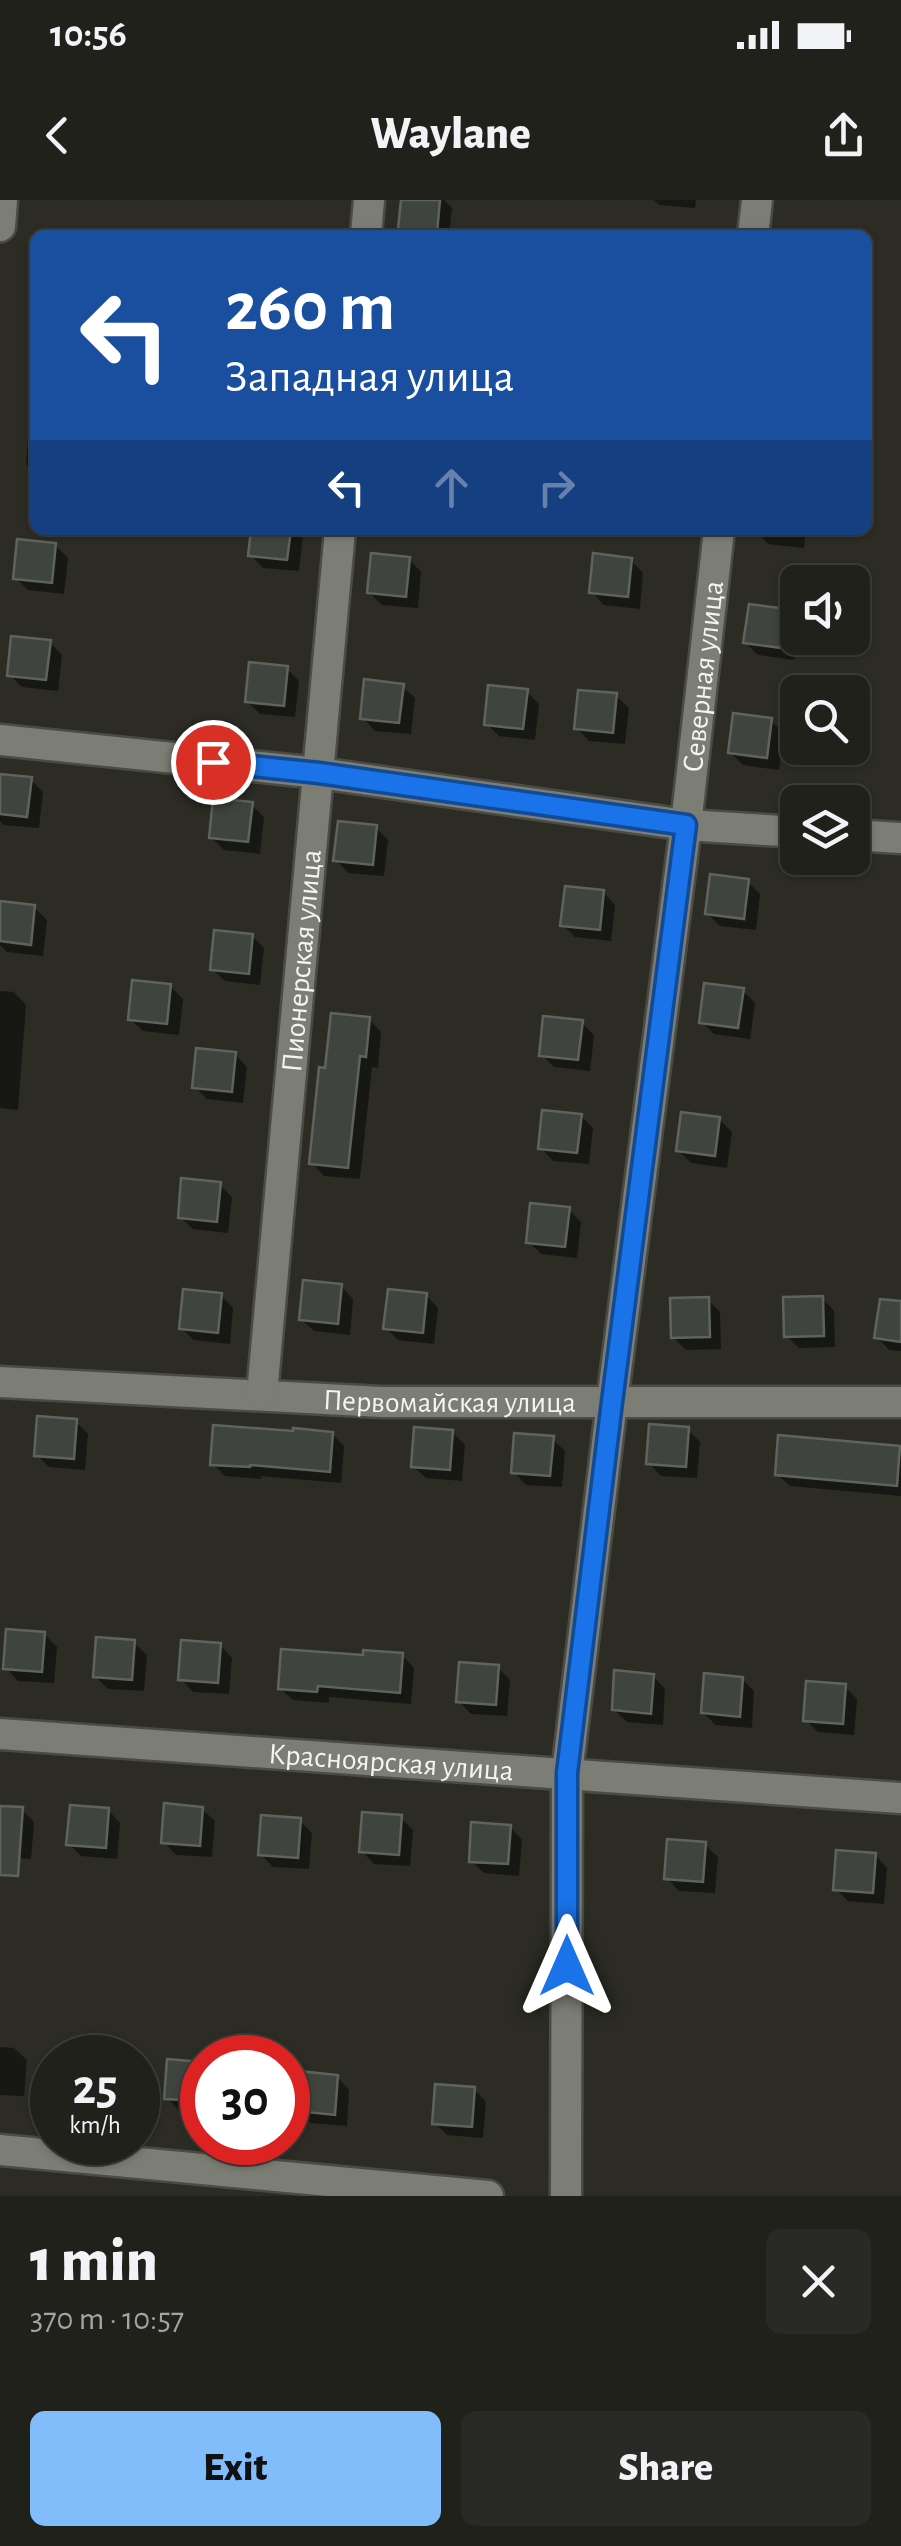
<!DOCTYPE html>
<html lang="en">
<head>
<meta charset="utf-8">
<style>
	:root { --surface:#21211c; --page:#292925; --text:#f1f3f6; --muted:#a2a3a3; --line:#3e3e3b; --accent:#80bdfa }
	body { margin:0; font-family:"Alegreya Sans",sans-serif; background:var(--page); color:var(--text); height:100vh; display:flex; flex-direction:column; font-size:38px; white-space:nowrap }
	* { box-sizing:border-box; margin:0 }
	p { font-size:32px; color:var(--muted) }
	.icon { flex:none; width:55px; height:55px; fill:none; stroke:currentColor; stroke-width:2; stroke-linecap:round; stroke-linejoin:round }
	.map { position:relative; height:1996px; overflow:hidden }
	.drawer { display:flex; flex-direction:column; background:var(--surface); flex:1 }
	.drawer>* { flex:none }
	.banner { position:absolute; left:30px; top:30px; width:842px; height:305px; border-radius:15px; box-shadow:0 2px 8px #0004,0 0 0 2px var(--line); background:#1a4fa0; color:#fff; overflow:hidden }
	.fabs { position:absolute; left:780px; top:365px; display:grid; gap:20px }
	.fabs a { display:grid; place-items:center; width:90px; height:90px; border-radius:15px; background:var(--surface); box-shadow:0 2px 8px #0004,0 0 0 2px var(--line); font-size:50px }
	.speed { position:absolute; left:30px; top:1835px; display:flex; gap:20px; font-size:50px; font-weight:700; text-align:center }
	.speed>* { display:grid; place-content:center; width:130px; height:130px; border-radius:50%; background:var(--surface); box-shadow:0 2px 8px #0004,0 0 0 2px var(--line); line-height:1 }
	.speed small { font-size:25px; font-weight:400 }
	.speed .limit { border:15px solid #d22; background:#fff; color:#111 }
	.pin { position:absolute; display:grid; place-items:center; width:85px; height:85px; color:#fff; margin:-42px; border:5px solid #fff; border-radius:50%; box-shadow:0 2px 10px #0007 }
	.me { position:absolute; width:110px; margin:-55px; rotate:0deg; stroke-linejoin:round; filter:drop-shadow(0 0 8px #0008) }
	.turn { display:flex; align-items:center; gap:35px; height:210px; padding:0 30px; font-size:45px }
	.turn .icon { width:130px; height:130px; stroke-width:2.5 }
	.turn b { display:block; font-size:70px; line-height:85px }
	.lanes { display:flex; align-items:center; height:95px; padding:0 30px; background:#0003; justify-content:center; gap:50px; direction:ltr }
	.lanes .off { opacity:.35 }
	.round { display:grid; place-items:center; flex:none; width:105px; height:105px; border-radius:15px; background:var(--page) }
	.overview { display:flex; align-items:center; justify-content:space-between; height:170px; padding:0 30px }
	h1 { font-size:60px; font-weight:800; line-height:75px }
	.action { display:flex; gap:20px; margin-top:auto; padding:20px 30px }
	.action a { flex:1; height:115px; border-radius:15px; background:var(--accent); color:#111; font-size:40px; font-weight:800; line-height:115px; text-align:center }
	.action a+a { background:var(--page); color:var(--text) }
	.status { display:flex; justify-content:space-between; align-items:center; height:70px; padding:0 50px; background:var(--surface); direction:ltr }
	.status svg { height:28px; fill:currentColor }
	header { display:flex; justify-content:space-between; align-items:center; height:130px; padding:0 30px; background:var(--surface); font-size:45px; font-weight:800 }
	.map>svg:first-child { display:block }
	.shadow { fill:#0007 }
	.building { fill:#3f453e; stroke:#5e645d; stroke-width:2.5 }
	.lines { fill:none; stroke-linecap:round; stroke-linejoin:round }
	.minor-casing { stroke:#4a4b44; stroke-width:35 }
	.minor { stroke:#7c7d74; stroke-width:30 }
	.route-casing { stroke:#114b97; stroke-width:25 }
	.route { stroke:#1a73e8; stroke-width:18 }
	.labels { text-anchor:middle; stroke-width:8; stroke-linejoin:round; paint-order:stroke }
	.street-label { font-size:30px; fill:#f4f5ef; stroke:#141411 }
</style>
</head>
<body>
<div class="status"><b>10:56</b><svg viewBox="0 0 49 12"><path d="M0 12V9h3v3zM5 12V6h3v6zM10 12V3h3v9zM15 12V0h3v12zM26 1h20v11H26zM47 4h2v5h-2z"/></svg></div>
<header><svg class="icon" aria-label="back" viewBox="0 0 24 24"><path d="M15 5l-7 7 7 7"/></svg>Waylane<svg class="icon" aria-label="share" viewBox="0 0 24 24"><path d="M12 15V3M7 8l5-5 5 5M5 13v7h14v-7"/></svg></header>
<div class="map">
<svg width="901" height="1996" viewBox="0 0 901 1996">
	<rect width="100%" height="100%" fill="#2c2c25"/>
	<g class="shadow">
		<polygon points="403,0 444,0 452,8 449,35 407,35 400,28"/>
		<polygon points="654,0 696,0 695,8 659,5"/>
		<polygon points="29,228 35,228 35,274 26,264"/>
		<polygon points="253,330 297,330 303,335 299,371 263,368 251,355"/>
		<polygon points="756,330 806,330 804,348 768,344"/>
		<polygon points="55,345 68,358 64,394 28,390 16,378"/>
		<polygon points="409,359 421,372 418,408 382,405 369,392"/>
		<polygon points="631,360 643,373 640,409 604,405 592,392"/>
		<polygon points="787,411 798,422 794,460 758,455 746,443"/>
		<polygon points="50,442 62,455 58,491 22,487 10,475"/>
		<polygon points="287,469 299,481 295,517 260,514 247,501"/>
		<polygon points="402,486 415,498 411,534 375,531 363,518"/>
		<polygon points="526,491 539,504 535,540 499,536 487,524"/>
		<polygon points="616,496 629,508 625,544 589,541 577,528"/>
		<polygon points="771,521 783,533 779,570 743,565 731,553"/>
		<polygon points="0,576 30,579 43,592 39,628 3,625 0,621"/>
		<polygon points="251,605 264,617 260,654 224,650 212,638"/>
		<polygon points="376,628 388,640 384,676 348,673 336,660"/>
		<polygon points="748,682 760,694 756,730 720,726 707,713"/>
		<polygon points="603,692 615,705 611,741 575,737 563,725"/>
		<polygon points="0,703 34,707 47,720 43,756 7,752 0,745"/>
		<polygon points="252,736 264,748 260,785 225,781 212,769"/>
		<polygon points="170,786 183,799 179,835 143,831 130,819"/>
		<polygon points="742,790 755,803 750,839 714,834 702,822"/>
		<polygon points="0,791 14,792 26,805 18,910 0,908"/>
		<polygon points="369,819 381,832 378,868 372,867 360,979 324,976 312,963 327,870"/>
		<polygon points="582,823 594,835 590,871 554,867 542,855"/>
		<polygon points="235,854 247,867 243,903 207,899 195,887"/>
		<polygon points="581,916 593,928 589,964 553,961 541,948"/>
		<polygon points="719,919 732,932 727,968 691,963 679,951"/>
		<polygon points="220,985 232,997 228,1033 193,1029 180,1017"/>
		<polygon points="569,1010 581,1022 577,1058 541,1054 529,1042"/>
		<polygon points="341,1086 353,1099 350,1135 314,1131 301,1119"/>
		<polygon points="221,1095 233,1108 230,1144 194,1140 181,1128"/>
		<polygon points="426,1095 438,1108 434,1144 398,1140 386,1128"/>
		<polygon points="822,1098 834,1111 835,1147 799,1148 787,1136"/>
		<polygon points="708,1100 720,1112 721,1149 686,1150 673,1137"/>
		<polygon points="901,1104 901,1151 889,1150 877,1137"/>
		<polygon points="75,1221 88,1234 85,1270 49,1267 37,1255"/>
		<polygon points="687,1229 700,1242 697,1278 661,1276 649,1263"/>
		<polygon points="452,1232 465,1245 462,1281 426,1278 413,1266"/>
		<polygon points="332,1234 344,1246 341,1283 261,1276 261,1279 225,1276 213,1264"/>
		<polygon points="552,1239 565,1251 562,1287 526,1285 514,1272"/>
		<polygon points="899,1248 901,1251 901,1296 790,1286 777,1274"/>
		<polygon points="44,1434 57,1447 54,1483 18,1481 6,1468"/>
		<polygon points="134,1443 147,1455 144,1491 108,1489 95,1476"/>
		<polygon points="220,1445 232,1458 229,1494 193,1492 181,1479"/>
		<polygon points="402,1455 414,1468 411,1504 329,1497 329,1503 293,1500 280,1488 365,1458"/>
		<polygon points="498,1468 510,1480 507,1516 471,1514 459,1501"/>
		<polygon points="653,1476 665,1489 663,1525 627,1522 614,1510"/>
		<polygon points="742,1479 754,1491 752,1528 716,1525 703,1513"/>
		<polygon points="845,1487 857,1499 854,1535 818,1532 806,1520"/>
		<polygon points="0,1608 22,1610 34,1622 31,1659 0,1656"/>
		<polygon points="202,1609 215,1621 212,1657 176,1655 164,1642"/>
		<polygon points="108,1610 120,1623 117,1659 81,1656 69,1644"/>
		<polygon points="401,1618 413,1630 410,1666 374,1664 362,1651"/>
		<polygon points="300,1621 312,1633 309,1669 273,1667 261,1654"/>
		<polygon points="510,1627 522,1640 519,1676 484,1673 471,1661"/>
		<polygon points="705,1645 718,1657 715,1693 679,1691 667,1678"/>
		<polygon points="875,1655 887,1668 884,1704 848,1701 836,1689"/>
		<polygon points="0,1847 14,1848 27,1860 24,1896 0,1895"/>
		<polygon points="169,1861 202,1864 202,1912 179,1910 167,1898"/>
		<polygon points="337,1877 349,1890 347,1926 311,1923 298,1911"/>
		<polygon points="474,1889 486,1902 483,1938 447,1935 435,1923"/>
	</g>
	<g class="building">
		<polygon points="401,0 440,0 437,33 398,29"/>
		<polygon points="251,330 291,330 287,360 248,356"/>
		<polygon points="17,339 56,343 52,383 13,379"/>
		<polygon points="371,353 410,357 406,397 367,393"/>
		<polygon points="593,353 632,358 628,397 589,393"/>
		<polygon points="749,404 788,409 782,448 743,443"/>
		<polygon points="11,436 51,440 46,480 7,476"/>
		<polygon points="249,462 288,466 284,506 245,502"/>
		<polygon points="364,479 404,484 399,523 360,519"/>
		<polygon points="488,485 528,489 523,529 484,525"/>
		<polygon points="578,490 617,493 613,533 574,529"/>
		<polygon points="733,513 772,518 767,558 728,553"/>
		<polygon points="0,574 32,577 27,617 0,614"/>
		<polygon points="213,598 253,602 248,642 209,638"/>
		<polygon points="338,621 377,625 373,665 333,661"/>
		<polygon points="710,674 749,679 744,719 705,714"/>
		<polygon points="565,686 604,690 600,730 560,726"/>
		<polygon points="0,701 35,705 31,745 0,741"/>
		<polygon points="214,730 253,734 249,774 210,770"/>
		<polygon points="132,780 171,784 167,824 128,820"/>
		<polygon points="704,783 744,788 738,828 699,823"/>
		<polygon points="331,813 370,817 366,857 360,856 348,968 309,964 319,867 325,868"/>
		<polygon points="543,816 583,820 578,860 539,856"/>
		<polygon points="196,848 236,852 232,892 192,888"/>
		<polygon points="542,910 582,914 577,953 538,949"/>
		<polygon points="681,912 720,917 715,956 676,951"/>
		<polygon points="181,978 221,982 217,1022 178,1018"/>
		<polygon points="530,1003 570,1007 565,1047 526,1043"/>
		<polygon points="303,1080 342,1084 338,1124 299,1120"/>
		<polygon points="183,1089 222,1093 218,1133 179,1129"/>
		<polygon points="388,1089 427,1093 423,1133 383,1129"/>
		<polygon points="823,1096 824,1136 784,1137 783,1097"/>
		<polygon points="709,1097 710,1137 671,1138 670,1098"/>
		<polygon points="880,1099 901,1101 901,1142 874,1138"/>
		<polygon points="37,1216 77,1219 74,1259 34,1256"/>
		<polygon points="649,1224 689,1227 686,1267 646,1264"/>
		<polygon points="213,1225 293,1231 293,1228 333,1232 330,1272 250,1265 250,1267 210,1265"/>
		<polygon points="414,1227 453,1230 450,1270 411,1267"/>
		<polygon points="514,1233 554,1236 550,1276 511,1273"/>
		<polygon points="778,1235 900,1246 897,1286 775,1275"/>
		<polygon points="6,1429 45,1432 42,1472 3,1469"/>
		<polygon points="96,1437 135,1440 132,1480 93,1477"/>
		<polygon points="181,1440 221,1443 218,1483 178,1480"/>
		<polygon points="281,1449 363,1455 363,1450 403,1453 400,1493 318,1486 317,1492 278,1489"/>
		<polygon points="459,1462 499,1465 496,1505 456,1502"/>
		<polygon points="614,1470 654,1474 651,1514 612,1510"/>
		<polygon points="704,1473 743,1477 740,1517 701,1513"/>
		<polygon points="806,1481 846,1484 843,1524 803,1521"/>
		<polygon points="164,1603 203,1607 200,1646 161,1643"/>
		<polygon points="70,1605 109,1608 106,1648 66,1645"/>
		<polygon points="0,1606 23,1607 18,1676 0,1675"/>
		<polygon points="362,1612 402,1615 399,1655 359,1652"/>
		<polygon points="261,1615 301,1618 298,1658 258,1655"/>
		<polygon points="471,1622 511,1625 508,1664 469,1662"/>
		<polygon points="667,1639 706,1642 703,1682 664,1679"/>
		<polygon points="836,1650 876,1653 873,1693 833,1690"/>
		<polygon points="167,1859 202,1862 202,1901 164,1899"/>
		<polygon points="299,1871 338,1875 335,1915 296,1911"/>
		<polygon points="435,1884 475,1887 472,1927 432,1924"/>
	</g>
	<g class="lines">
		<defs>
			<g id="minor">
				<polyline points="0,26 2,0"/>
				<polyline points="366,35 369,0"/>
				<polyline points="753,35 757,0"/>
				<polyline points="0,540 319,573 686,625 798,632"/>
				<polyline points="852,635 901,638"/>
				<path id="s1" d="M0,1182L382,1202H901"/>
				<path id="s2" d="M262,1194L340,330"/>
				<path id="s3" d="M0,1534L901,1598"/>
				<polyline points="0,1950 488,1996"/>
				<path id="s4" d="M566,1996L567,1573L612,1202L686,625L719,330"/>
			</g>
		</defs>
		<use href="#minor" class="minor-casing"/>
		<use href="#minor" class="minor"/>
	</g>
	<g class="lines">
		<defs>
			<polyline id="route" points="213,562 319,573 686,625 612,1202 567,1573 567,1766"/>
		</defs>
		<use href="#route" class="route-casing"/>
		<use href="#route" class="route"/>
	</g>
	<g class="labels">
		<g class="street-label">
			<text dy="10" stroke="none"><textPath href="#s4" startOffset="1528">Северная улица</textPath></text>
			<text dy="10" stroke="none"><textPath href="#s2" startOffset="435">Пионерская улица</textPath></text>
			<text dy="10" stroke="none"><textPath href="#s1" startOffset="450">Первомайская улица</textPath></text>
			<text dy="10" stroke="none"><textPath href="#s3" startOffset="392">Красноярская улица</textPath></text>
		</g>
	</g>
</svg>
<div class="fabs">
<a><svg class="icon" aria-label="sound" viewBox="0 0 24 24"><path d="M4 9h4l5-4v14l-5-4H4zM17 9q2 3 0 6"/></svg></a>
<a><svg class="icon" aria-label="search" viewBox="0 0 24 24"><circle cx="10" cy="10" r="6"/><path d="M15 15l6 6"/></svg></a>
<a><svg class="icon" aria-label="layers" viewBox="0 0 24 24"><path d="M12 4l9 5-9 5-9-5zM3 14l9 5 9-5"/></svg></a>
</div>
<div class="speed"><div>25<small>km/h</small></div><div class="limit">30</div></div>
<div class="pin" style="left:213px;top:562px;background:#d93025"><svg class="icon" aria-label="arrive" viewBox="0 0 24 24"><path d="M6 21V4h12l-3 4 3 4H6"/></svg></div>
<svg class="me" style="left:567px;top:1766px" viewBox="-20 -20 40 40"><path d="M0-17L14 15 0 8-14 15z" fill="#1a73e8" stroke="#fff" stroke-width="4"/></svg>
<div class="banner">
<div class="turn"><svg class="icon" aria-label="left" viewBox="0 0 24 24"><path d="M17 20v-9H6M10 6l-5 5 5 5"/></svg><div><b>260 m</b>Западная улица</div></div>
<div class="lanes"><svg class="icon" aria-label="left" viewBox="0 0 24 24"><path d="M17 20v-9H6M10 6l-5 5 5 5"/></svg><svg class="icon off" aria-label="ahead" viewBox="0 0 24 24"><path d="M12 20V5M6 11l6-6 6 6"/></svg><svg class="icon off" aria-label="right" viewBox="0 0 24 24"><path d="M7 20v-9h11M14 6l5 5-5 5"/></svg></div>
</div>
</div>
<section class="drawer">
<div class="overview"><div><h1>1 min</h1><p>370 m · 10:57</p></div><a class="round"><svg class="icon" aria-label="close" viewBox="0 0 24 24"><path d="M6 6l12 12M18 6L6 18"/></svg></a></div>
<div class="action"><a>Exit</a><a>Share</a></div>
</section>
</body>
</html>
